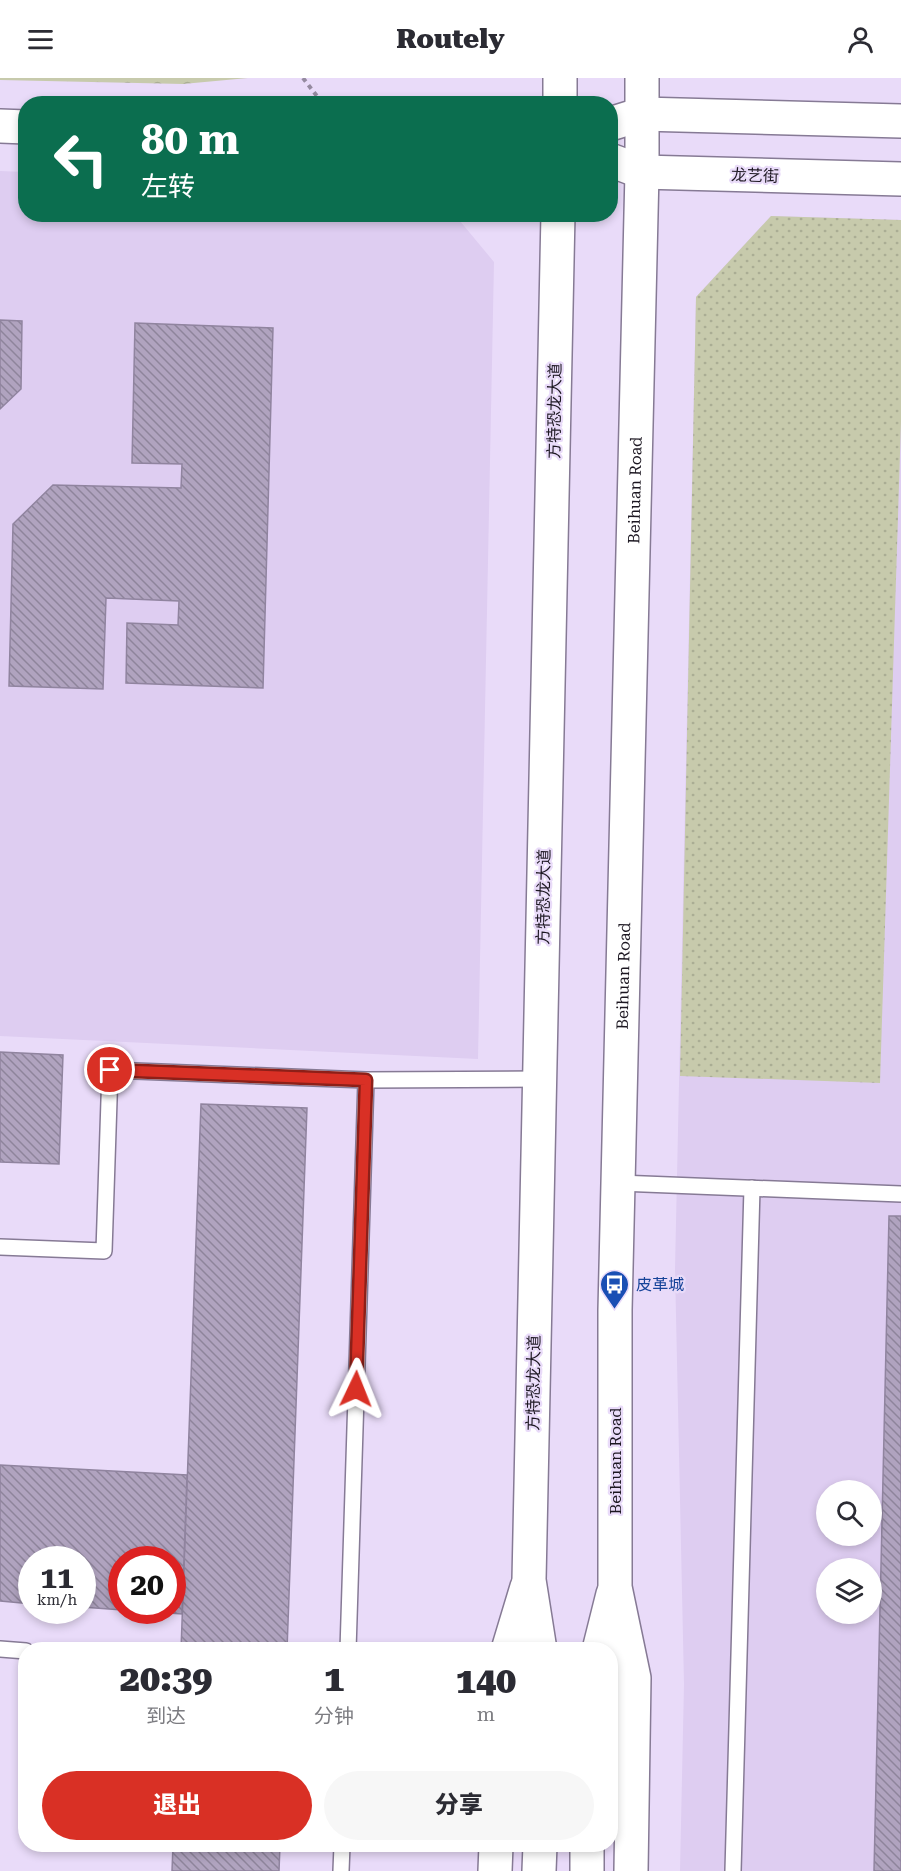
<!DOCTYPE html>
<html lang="zh">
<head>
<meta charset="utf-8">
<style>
	:root { --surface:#fff; --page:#f7f7f7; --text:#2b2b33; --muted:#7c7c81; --accent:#d93025 }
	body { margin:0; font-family:"Roboto Serif","Noto Sans SC",serif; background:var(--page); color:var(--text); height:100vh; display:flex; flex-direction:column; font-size:22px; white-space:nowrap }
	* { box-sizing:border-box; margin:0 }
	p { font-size:20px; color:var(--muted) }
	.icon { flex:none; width:33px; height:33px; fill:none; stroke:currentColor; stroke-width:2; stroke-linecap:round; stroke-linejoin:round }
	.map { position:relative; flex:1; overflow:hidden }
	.panel { position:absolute; left:18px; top:1564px; width:600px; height:210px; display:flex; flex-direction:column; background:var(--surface); border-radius:24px; box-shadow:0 3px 9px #0003 }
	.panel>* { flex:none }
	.banner { position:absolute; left:18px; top:18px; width:600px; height:126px; border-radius:24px; box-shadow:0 3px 9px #0003; background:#0b6e4f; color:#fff; overflow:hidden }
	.controls { position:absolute; left:816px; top:1402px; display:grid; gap:12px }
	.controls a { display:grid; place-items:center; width:66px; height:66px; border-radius:50%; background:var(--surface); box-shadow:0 3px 9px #0003; font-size:30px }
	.speed { position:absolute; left:18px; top:1468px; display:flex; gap:12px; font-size:30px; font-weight:700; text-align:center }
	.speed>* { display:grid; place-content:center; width:78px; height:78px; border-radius:50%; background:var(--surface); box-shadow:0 3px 9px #0003; line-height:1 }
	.speed small { font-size:15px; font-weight:400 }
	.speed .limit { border:9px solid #d22; background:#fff; color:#111 }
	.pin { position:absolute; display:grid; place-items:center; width:51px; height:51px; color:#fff; margin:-26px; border:3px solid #fff; border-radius:50%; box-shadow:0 2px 6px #0007 }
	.me { position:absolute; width:66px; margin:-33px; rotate:2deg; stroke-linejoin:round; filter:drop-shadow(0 0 4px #0008) }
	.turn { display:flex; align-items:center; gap:21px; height:126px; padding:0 24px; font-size:27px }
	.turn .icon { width:78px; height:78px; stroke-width:2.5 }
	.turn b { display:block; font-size:42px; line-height:51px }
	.eta { display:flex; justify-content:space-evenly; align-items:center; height:102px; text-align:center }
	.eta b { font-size:36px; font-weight:800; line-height:42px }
	.primary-button { display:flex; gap:12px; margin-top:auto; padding:12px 24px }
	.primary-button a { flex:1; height:69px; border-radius:36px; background:var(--accent); color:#fff; font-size:24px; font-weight:800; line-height:69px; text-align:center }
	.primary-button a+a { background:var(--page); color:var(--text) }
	header { display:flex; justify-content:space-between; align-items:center; height:78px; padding:0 24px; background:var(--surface); font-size:27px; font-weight:800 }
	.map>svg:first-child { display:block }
	.built { fill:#decdf1; fill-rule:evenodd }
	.grass { fill:url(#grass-dots) }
	.park { fill:url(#park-crowns) }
	.building { fill:url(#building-back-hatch); stroke:#90849f; stroke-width:1.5 }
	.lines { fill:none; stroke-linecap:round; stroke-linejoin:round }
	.service-casing { stroke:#867a95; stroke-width:18 }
	.secondary-casing { stroke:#867a95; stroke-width:36 }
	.primary-casing { stroke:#867a95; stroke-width:36 }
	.path { stroke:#958aa0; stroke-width:4; stroke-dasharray:4.5 4.5; stroke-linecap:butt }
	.service { stroke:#fff; stroke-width:15 }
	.secondary { stroke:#fff; stroke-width:33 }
	.primary { stroke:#fff; stroke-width:33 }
	.route-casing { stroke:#8d1f18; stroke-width:15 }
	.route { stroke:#d93025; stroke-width:10 }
	.labels { text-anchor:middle; stroke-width:4.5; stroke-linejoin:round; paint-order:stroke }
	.street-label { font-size:16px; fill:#1c1721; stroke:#e9dbf9 }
	.transit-label { font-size:16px; fill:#164399; stroke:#e9dbf9; text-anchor:start }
</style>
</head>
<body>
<header><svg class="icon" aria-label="menu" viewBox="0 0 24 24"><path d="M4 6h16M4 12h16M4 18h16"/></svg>Routely<svg class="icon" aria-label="person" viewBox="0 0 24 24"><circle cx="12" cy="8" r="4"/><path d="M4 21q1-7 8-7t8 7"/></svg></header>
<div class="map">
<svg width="901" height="1793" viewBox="0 0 901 1793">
	<defs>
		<pattern id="grass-dots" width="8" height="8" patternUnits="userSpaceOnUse" patternTransform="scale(1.5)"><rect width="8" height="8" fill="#c7caac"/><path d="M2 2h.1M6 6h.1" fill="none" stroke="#aaad94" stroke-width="1.8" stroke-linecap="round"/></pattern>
		<pattern id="park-crowns" width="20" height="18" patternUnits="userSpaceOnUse" patternTransform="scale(1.5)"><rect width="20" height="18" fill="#c7caac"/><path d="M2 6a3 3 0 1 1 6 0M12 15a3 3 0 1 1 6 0" fill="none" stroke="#aaad94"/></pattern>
		<pattern id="building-back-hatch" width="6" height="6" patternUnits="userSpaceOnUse" patternTransform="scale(1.5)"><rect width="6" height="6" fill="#b0a3bf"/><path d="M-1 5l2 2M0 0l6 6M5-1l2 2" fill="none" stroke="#8e849b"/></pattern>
	</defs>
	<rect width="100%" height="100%" fill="#e9dbf9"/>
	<g class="built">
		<polygon points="0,93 25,94 26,136 455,137 494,184 478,981 0,958"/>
		<path d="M771,138L901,142V1793H680L684,1606L675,1191L696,219ZM826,1413H872V1458H826ZM826,1491H872V1536H826Z"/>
	</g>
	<polygon class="grass" points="771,138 901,142 901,344 880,1005 680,998 696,219"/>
	<polygon class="park" points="0,0 248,0 183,6 0,2"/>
	<g class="building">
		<polygon points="0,242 22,243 21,311 0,331"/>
		<polygon points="135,245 273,250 263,610 126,605 127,545 178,547 179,523 106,520 103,611 9,608 13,446 53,407 181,410 182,386 132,385"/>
		<polygon points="0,974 63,977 59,1086 0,1084"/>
		<polygon points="201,1026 307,1030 287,1572 181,1572"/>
		<polygon points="889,1138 901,1138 901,1793 874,1793"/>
		<polygon points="0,1387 187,1397 182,1536 140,1533 172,1533 172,1482 122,1482 122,1532 82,1529 82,1482 32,1482 32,1526 0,1523"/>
		<polygon points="173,1767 280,1767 279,1793 172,1793"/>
	</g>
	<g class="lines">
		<defs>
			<g id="service">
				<polyline points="366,1002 539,1001"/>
				<polyline points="619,1105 901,1116"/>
				<polyline points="0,1169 104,1173 110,992 366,1002 348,1572"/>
				<polyline points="0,1571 26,1573"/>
				<polyline points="341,1793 342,1767"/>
				<polyline points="733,1793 752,1110"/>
			</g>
			<g id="secondary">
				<polyline points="610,46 642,36 901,43"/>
				<polyline points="0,48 26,49"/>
				<polyline points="610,82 642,94 901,101"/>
			</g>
			<g id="primary">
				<polyline points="560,26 560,0"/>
				<polyline points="508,1572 527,1509"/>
				<polyline points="540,1572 529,1502 558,136"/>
				<polyline points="599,1572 613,1516"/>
				<polyline points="495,1793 496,1767"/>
				<polyline points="539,1793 540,1767"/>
				<polyline points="587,1793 587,1767"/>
				<path id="s1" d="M631,1793L634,1600L615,1509V1232L642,94V0"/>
			</g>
		</defs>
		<use href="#service" class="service-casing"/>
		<use href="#secondary" class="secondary-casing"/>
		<use href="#primary" class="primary-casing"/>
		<polyline class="path" points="303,0 323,26"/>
		<use href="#service" class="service"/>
		<use href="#secondary" class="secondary"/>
		<use href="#primary" class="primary"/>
	</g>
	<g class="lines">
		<defs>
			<polyline id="route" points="110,992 366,1002 356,1311"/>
		</defs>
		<use href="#route" class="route-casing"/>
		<use href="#route" class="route"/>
	</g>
	<defs>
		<symbol id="bus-pin" viewBox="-11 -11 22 30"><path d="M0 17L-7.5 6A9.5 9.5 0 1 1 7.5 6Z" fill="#1a4fb4" stroke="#e9dbf9"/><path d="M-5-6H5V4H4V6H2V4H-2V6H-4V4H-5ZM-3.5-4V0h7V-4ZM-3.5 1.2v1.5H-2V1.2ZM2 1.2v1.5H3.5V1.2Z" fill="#fff"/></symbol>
	</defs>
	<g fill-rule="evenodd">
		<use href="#bus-pin" x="598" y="1190" width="33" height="45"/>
	</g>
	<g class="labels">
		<g class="street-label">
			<text transform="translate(755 97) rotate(2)" y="6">龙艺街</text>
			<text transform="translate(554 333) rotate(-89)" y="6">方特恐龙大道</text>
			<text dy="6" stroke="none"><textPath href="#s1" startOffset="1383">Beihuan Road</textPath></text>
			<text transform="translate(543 819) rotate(-89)" y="6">方特恐龙大道</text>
			<text dy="6" stroke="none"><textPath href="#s1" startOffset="897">Beihuan Road</textPath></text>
			<text transform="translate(533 1305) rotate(-89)" y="6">方特恐龙大道</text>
			<text transform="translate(615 1383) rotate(-90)" y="6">Beihuan Road</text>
		</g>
		<g class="transit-label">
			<text x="636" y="1212">皮革城</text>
		</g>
	</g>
</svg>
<div class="controls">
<a><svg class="icon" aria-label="search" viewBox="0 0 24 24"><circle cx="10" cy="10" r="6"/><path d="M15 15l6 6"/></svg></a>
<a><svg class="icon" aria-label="layers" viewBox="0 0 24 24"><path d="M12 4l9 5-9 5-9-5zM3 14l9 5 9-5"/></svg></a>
</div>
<div class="speed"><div>11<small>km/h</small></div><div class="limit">20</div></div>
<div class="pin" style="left:110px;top:992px;background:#d93025"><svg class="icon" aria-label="arrive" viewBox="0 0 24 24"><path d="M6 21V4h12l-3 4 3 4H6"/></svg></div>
<svg class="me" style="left:356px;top:1311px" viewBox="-20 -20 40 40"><path d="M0-17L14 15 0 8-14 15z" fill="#d93025" stroke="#fff" stroke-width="4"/></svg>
<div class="banner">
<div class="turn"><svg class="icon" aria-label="left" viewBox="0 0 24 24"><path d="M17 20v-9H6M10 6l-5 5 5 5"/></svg><div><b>80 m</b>左转</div></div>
</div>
<section class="panel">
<div class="eta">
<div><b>20:39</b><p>到达</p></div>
<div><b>1</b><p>分钟</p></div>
<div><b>140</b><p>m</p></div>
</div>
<div class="primary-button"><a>退出</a><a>分享</a></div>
</section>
</div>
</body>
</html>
